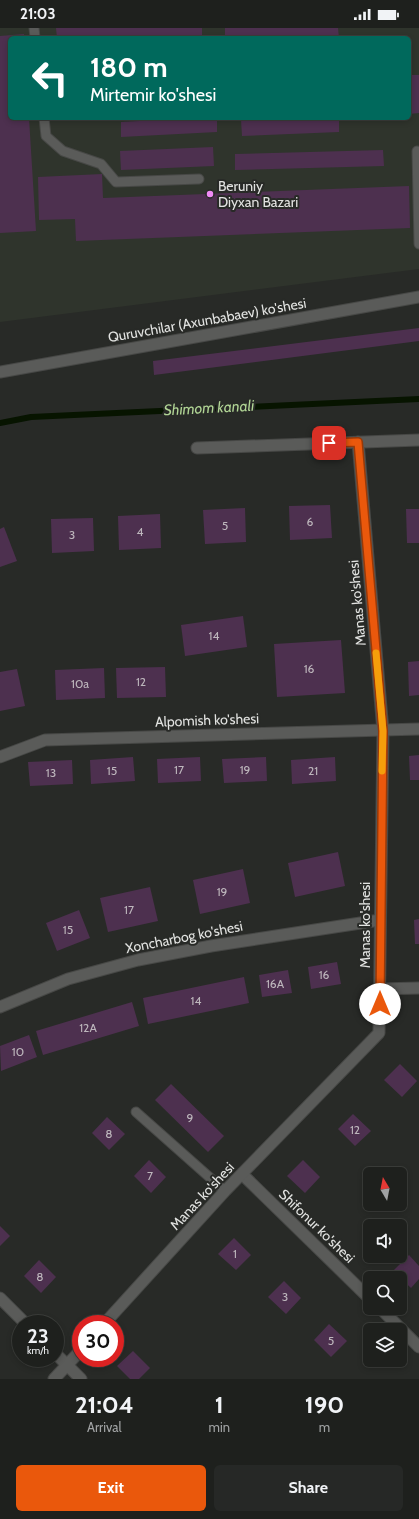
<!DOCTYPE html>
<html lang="en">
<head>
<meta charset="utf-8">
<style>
	:root { --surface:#1e201d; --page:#262826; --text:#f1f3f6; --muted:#a1a3a4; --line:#3c3e3b; --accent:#ea580c }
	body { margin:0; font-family:Cabin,sans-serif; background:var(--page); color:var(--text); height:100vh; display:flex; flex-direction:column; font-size:15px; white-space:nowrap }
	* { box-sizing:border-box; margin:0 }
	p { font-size:13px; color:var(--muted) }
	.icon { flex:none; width:22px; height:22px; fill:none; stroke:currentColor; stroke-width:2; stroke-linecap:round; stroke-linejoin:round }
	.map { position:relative; height:1351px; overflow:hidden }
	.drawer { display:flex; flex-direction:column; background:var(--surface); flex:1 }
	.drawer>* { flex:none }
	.guide { position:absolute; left:8px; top:8px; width:403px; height:84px; border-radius:6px; box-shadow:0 2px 6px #0003,0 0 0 1px var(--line); background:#00695c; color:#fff; overflow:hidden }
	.needle { width:26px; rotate:350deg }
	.buttons { position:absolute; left:363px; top:1139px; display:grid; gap:8px }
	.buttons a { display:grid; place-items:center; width:44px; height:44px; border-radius:6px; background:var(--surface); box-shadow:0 2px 6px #0003,0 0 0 1px var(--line); font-size:20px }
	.speed { position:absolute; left:12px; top:1287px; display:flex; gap:8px; font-size:20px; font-weight:700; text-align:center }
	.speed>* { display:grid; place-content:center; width:52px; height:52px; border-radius:50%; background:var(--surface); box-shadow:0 2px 6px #0003,0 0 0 1px var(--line); line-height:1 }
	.speed small { font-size:10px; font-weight:400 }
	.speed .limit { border:6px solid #d22; background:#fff; color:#111 }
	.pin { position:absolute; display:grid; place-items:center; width:34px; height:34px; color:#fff; margin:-17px; border-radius:8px; box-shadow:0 2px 6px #0006 }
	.me { position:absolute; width:44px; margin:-22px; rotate:0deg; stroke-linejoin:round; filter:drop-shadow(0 0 3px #0008) }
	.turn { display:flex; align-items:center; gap:14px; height:84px; padding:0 16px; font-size:18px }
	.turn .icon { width:52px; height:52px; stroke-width:2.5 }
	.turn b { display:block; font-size:28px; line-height:34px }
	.eta { display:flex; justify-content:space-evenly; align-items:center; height:68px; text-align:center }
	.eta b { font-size:24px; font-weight:700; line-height:28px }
	.button { display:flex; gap:8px; margin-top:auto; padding:8px 16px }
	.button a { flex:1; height:46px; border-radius:6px; background:var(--accent); color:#fff; font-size:16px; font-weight:700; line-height:46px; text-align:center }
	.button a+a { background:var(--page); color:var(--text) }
	.status { display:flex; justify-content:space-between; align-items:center; height:28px; padding:0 20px; background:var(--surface); direction:ltr }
	.status svg { height:11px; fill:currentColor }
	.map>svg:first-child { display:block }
	.built { fill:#2f342c; fill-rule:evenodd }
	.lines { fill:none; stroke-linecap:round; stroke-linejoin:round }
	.stream { stroke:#071400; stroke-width:6 }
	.building { fill:#4d304f }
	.service-casing { stroke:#474846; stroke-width:11 }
	.minor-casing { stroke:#474846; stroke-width:13 }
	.secondary-casing { stroke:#474846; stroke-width:13 }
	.service { stroke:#5a5b59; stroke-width:9 }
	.minor { stroke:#5a5b59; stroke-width:11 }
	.secondary { stroke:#5a5b59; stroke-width:11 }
	.route-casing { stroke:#983908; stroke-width:10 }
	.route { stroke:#ea580c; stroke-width:7 }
	.slow { stroke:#f59e0b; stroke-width:7 }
	.poi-dot { fill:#f08bf6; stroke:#282a27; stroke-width:1.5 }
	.labels { text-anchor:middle; stroke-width:4; stroke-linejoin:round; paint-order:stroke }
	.number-label { font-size:12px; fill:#bdb6bc }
	.poi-label { font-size:14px; fill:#e2e3e1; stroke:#282a27; text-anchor:start }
	.street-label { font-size:14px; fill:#e2e3e1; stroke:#282a27 }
	.water-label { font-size:15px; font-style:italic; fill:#b1d595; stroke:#282a27 }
</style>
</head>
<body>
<div class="status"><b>21:03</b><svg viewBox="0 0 49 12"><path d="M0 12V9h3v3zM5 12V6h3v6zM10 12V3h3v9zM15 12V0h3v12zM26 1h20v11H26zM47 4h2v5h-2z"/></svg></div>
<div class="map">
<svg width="419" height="1351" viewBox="0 0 419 1351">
	<rect width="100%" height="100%" fill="#282a27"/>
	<path class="built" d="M0,0H419V241L0,294ZM10,10H409V90H10Z"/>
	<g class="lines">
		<polyline class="stream" points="0,395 31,389 419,371"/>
	</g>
	<g class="building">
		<polygon points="56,0 202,0 202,10 57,10"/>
		<polygon points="225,0 338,0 339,10 225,10"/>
		<polygon points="24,6 24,10 10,10 10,90 29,90 36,203 0,205 0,8"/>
		<polygon points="409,47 419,47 419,85 409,86"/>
		<polygon points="194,90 217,90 217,104 121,109 121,94"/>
		<polygon points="291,90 339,90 339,104 242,108 241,92"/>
		<polygon points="213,119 214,138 121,142 120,123"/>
		<polygon points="383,122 384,138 235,142 235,126"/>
		<polygon points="102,146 103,170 409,158 410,200 76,213 75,191 39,192 38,149"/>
		<polygon points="419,300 419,313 154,347 153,333"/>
		<polygon points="330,477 332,510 290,512 289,478"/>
		<polygon points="245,480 246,514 205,516 203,482"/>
		<polygon points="406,481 419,481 419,515 407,515"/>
		<polygon points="160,486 161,520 119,522 118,488"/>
		<polygon points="93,490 94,523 52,525 51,491"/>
		<polygon points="4,499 17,533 0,539 0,501"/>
		<polygon points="243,588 247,619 185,628 181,597"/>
		<polygon points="341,612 345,665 277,669 274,616"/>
		<polygon points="419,633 419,667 409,668 408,634"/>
		<polygon points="165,639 166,669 117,670 116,640"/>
		<polygon points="104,640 105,670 56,672 55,642"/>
		<polygon points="17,641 25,678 0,683 0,644"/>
		<polygon points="419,727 419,752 410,752 409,728"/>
		<polygon points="133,729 135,753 91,756 90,732"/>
		<polygon points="200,729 201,753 158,755 157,731"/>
		<polygon points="266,729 267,753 224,755 222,731"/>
		<polygon points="335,729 336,753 292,756 291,732"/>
		<polygon points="72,732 73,756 30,758 28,734"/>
		<polygon points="338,824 345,858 295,869 288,835"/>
		<polygon points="243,841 250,875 200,886 193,852"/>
		<polygon points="150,859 158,893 108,904 100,870"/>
		<polygon points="79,882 90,910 57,923 46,895"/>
		<polygon points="419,891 419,916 415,916 414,892"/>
		<polygon points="337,934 341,956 311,961 308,939"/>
		<polygon points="288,942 292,965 262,969 259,947"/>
		<polygon points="244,949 249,975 148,996 143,970"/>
		<polygon points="132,974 139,998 43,1027 36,1003"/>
		<polygon points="29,1007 37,1029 1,1043 0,1018"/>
		<polygon points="400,1036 417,1053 402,1069 384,1052"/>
		<polygon points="171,1056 224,1108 208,1124 155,1072"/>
		<polygon points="353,1086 371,1103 355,1118 338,1101"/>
		<polygon points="107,1089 125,1106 109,1122 92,1105"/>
		<polygon points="149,1132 166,1149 151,1165 134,1148"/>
		<polygon points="303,1132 320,1149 305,1165 287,1148"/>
		<polygon points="0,1198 10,1208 0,1218"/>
		<polygon points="234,1210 251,1227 236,1242 218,1226"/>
		<polygon points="409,1227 419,1238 419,1251 411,1260 393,1243"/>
		<polygon points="39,1232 56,1249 41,1265 24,1248"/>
		<polygon points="284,1253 301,1270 286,1286 268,1269"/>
		<polygon points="329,1296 347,1313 331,1329 314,1312"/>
		<polygon points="133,1323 150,1340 139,1351 130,1351 117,1338"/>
	</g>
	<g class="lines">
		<defs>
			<g id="service">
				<polyline points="34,0 35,10"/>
				<polyline points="44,90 46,108 63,123 101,136 116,154 199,151"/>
				<polyline points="417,123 419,216"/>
				<polyline points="136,1084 225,1163"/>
			</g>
			<g id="minor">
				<polyline points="197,420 419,412"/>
				<polyline points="0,729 45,712 419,701"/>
				<polyline points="380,961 419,960"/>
				<polyline points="0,979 68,951 138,932 211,918 380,892"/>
				<polyline points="242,1146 370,1271"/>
				<polyline points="0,1270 26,1296"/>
				<polyline points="380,1280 419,1319"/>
				<polyline points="104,1296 225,1163 379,1005 383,703 358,414"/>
				<polyline points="55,1325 81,1351"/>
				<polyline points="54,1351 81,1322"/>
			</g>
			<polyline id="secondary" points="0,344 419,269"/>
		</defs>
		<use href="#service" class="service-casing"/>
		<use href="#minor" class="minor-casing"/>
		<use href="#secondary" class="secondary-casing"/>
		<use href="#service" class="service"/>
		<use href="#minor" class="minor"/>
		<use href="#secondary" class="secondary"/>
	</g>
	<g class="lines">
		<defs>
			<polyline id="route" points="329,415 358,414 383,703 380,976"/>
		</defs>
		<use href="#route" class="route-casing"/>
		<use href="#route" class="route"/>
		<polyline class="slow" points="376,625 383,703 382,743"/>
	</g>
	<circle class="poi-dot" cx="210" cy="166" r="4"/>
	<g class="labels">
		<g class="number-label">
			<text x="310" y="498">6</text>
			<text x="225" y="502">5</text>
			<text x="140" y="508">4</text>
			<text x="72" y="511">3</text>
			<text x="214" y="612">14</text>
			<text x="309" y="645">16</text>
			<text x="141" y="658">12</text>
			<text x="80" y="660">10a</text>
			<text x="179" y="746">17</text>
			<text x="245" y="746">19</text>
			<text x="112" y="747">15</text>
			<text x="313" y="747">21</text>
			<text x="51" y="749">13</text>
			<text x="222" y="868">19</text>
			<text x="129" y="886">17</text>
			<text x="68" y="906">15</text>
			<text x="324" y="951">16</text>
			<text x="275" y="960">16A</text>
			<text x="196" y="977">14</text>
			<text x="88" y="1004">12A</text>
			<text x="18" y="1028">10</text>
			<text x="190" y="1094">9</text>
			<text x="355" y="1106">12</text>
			<text x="109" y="1110">8</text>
			<text x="150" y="1152">7</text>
			<text x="235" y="1230">1</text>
			<text x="40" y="1253">8</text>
			<text x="285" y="1273">3</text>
			<text x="331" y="1317">5</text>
		</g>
		<g class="poi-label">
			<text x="218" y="163">Beruniy<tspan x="218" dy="16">Diyxan Bazari</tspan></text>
		</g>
		<g class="street-label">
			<text transform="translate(207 292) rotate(-10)" y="5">Quruvchilar (Axunbabaev) ko'shesi</text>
			<text transform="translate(357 575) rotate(-95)" y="5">Manas ko'shesi</text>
			<text transform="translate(207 692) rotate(-2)" y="5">Alpomish ko'shesi</text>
			<text transform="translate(365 897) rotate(-90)" y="5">Manas ko'shesi</text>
			<text transform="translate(184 909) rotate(-11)" y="5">Xoncharbog ko'shesi</text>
			<text transform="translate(202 1168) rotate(-47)" y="5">Manas ko'shesi</text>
			<text transform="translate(317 1198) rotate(44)" y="5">Shifonur ko'shesi</text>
		</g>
		<g class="water-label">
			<text transform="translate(209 380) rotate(-3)" y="5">Shimom kanali</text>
		</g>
	</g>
</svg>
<div class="buttons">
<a><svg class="needle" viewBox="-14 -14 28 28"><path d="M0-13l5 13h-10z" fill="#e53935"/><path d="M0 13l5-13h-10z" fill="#a1a3a4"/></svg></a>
<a><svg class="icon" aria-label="sound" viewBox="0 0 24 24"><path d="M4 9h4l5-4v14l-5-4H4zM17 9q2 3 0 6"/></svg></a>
<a><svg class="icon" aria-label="search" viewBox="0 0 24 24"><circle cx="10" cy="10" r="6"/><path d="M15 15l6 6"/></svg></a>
<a><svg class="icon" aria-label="layers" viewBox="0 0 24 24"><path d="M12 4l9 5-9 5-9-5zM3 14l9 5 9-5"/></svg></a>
</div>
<div class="speed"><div>23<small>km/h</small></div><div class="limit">30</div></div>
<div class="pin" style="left:329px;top:415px;background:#d93025"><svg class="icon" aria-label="arrive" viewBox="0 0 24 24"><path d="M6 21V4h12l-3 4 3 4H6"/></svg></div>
<svg class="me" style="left:380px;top:976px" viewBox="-20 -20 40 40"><circle r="19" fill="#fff"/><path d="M0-13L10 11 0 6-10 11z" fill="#ea580c"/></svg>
<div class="guide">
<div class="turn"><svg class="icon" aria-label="left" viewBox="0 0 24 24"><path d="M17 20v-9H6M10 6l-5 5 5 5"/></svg><div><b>180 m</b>Mirtemir ko'shesi</div></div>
</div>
</div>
<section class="drawer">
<div class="eta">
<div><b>21:04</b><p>Arrival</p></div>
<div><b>1</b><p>min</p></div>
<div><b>190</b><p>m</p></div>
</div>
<div class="button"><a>Exit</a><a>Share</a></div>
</section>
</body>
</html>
